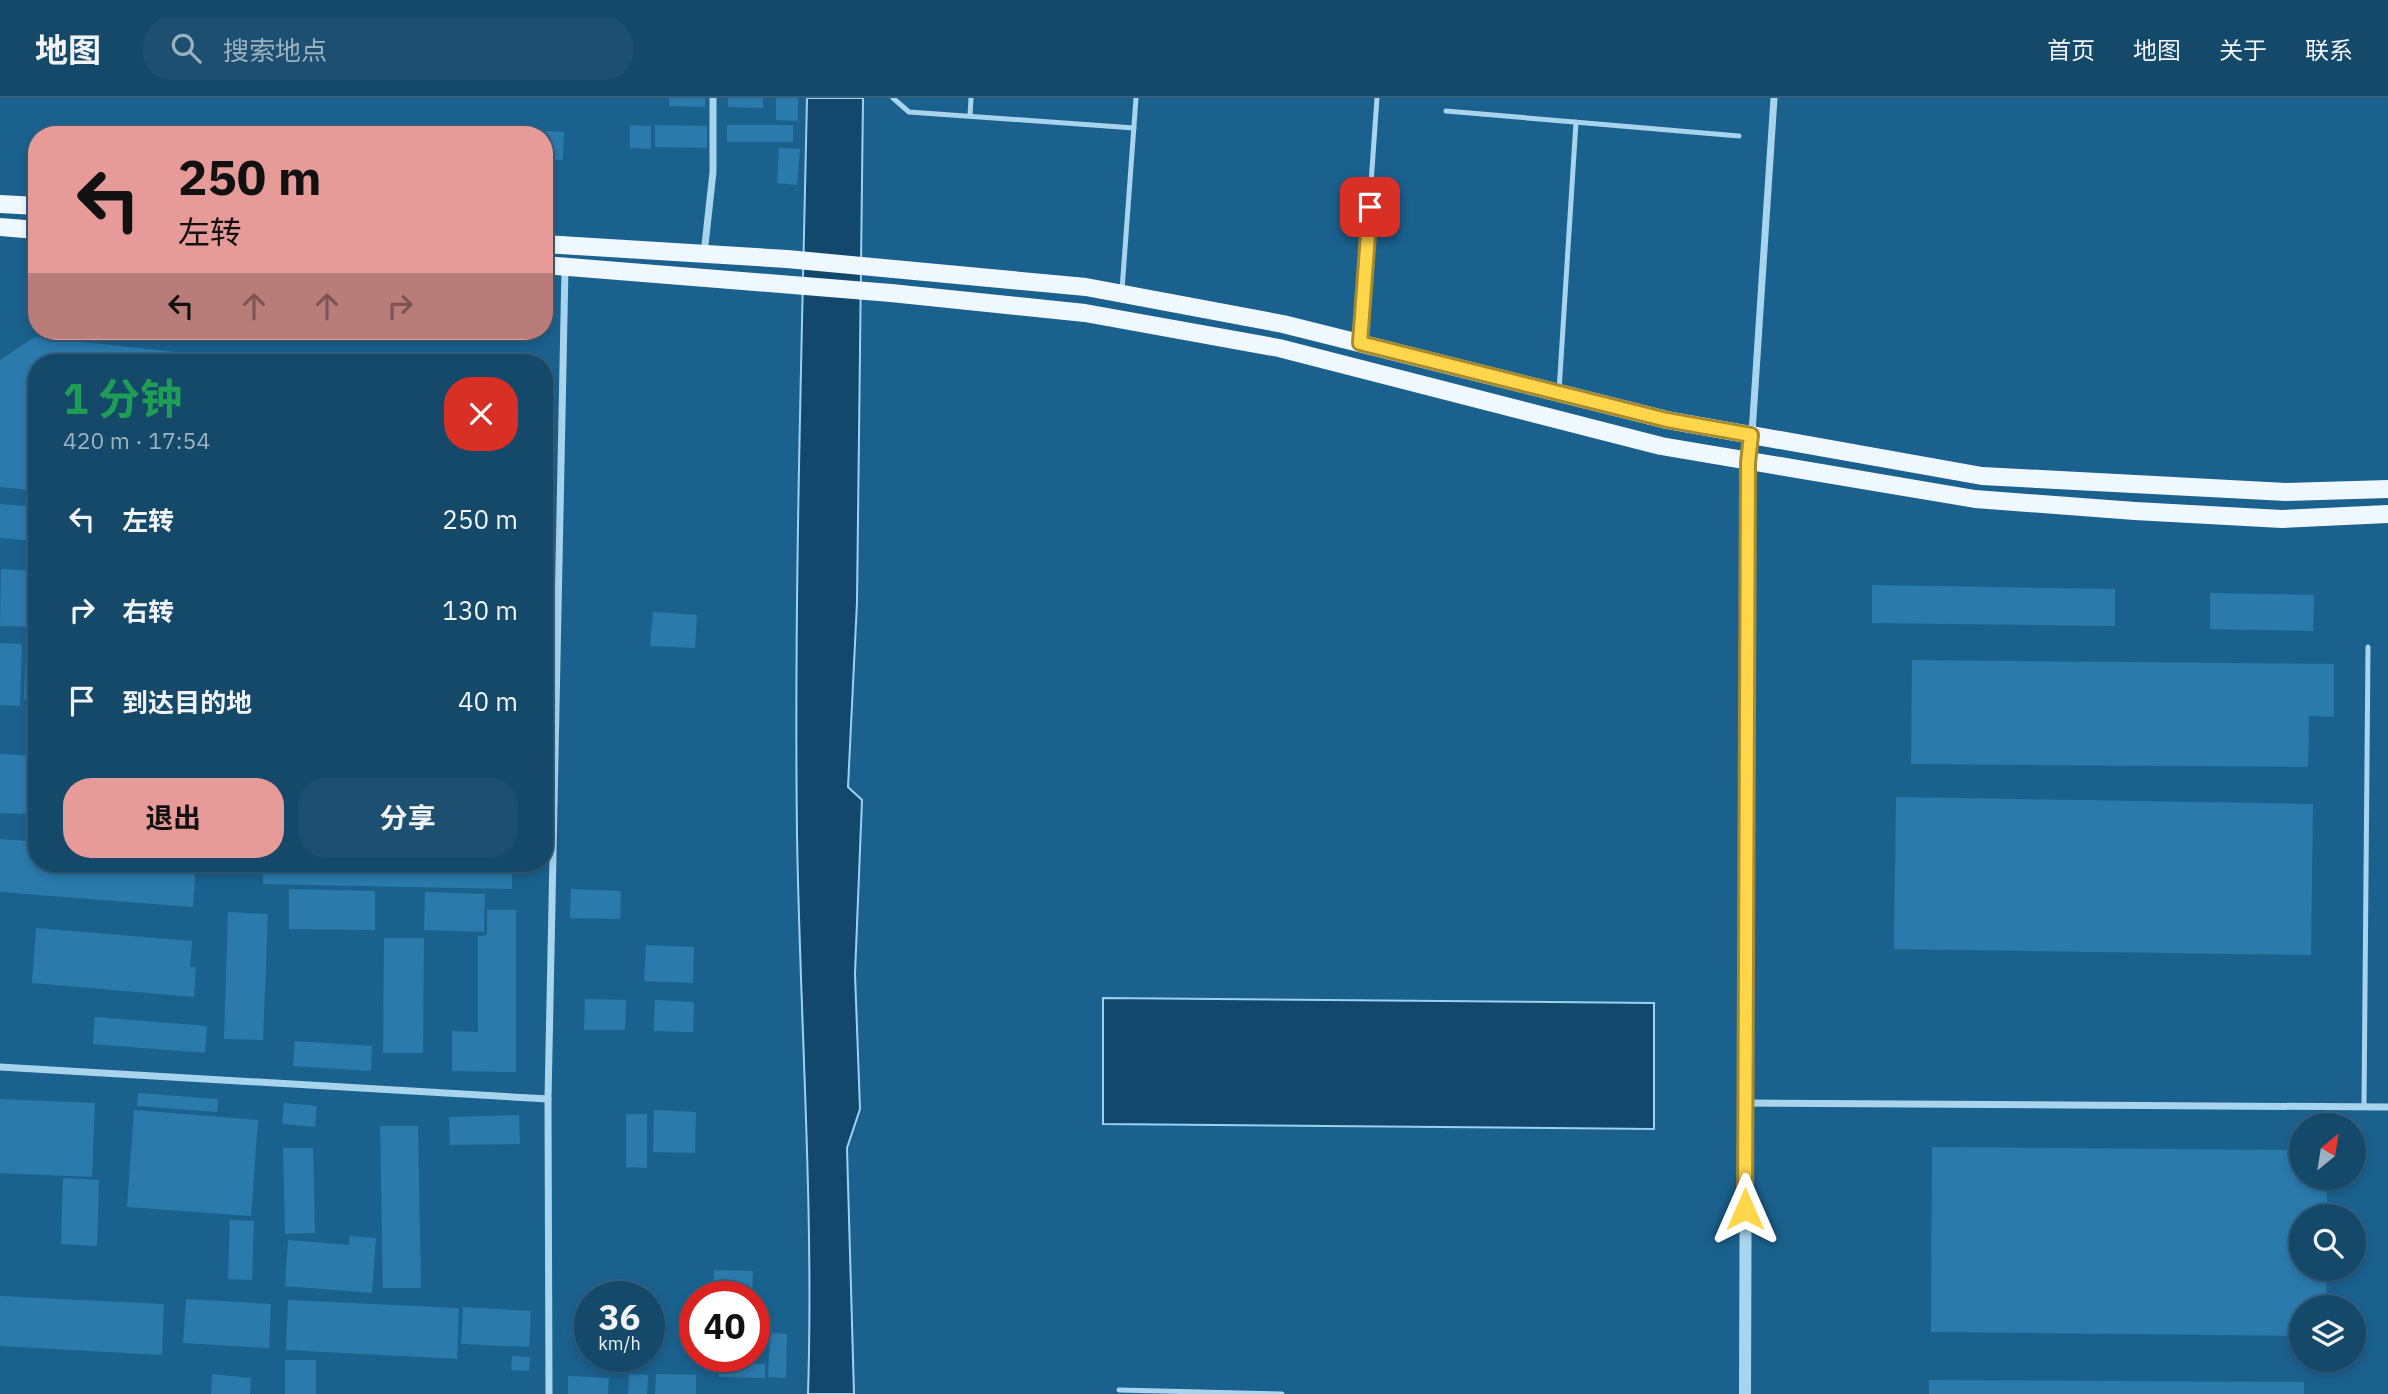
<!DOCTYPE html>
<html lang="zh">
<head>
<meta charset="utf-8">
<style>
	:root { --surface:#14496a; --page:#1d5070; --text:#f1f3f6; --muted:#9db2c1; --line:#33617e; --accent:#e69b98 }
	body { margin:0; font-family:"IBM Plex Sans","Noto Sans SC",sans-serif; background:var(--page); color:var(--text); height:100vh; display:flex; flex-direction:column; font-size:26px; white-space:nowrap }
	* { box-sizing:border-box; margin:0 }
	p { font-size:23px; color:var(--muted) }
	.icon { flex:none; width:38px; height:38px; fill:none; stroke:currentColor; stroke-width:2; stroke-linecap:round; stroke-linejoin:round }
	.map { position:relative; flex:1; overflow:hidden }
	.side { position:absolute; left:28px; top:256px; width:525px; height:518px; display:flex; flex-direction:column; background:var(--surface); border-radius:28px; box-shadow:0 4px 10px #0003,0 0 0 2px var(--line) }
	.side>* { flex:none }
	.guide { position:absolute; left:28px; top:28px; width:525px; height:214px; border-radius:28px; box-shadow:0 4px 10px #0003,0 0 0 2px var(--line); background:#e69b98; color:#111; overflow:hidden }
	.needle { width:46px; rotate:30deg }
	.buttons { position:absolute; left:2289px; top:1015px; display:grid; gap:14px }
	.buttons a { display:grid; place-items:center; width:77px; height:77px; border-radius:50%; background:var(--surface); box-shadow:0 4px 10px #0003,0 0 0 2px var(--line); font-size:35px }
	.speed { position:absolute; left:574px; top:1183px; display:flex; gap:14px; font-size:35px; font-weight:700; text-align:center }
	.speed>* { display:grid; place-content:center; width:91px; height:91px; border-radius:50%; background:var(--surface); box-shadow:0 4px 10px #0003,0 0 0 2px var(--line); line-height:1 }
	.speed small { font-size:18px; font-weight:400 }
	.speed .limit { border:10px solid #d22; background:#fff; color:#111 }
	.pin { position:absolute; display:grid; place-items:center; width:60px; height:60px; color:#fff; margin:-30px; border-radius:14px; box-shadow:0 4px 10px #0006 }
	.me { position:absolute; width:77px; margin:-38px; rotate:0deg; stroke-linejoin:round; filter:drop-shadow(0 0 5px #0008) }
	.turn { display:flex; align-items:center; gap:24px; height:147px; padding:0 35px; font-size:32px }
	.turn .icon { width:91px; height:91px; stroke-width:2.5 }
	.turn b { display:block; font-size:49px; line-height:60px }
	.lanes { display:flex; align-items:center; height:66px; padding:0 35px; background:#0003; justify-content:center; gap:35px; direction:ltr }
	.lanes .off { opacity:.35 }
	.round { display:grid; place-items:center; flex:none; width:74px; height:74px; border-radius:28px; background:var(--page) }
	.headline { display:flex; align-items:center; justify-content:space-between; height:119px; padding:0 35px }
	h1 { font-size:42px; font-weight:700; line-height:52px; color:#1e9e55 }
	.primary-button { display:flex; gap:14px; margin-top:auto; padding:14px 35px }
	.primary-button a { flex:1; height:80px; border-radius:28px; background:var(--accent); color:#111; font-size:28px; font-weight:700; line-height:80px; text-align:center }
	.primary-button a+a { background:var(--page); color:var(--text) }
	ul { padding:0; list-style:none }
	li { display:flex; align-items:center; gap:21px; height:91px; padding:0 35px }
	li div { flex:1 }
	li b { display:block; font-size:26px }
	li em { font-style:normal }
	header { display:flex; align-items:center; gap:42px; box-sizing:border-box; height:98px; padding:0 35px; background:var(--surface); border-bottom:2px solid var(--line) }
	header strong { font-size:33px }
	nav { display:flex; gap:38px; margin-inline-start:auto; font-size:24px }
	.search { width:490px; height:63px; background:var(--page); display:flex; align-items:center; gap:18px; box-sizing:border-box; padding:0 24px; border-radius:28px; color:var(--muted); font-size:26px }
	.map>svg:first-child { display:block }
	.water { fill:#12486c; stroke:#9bd1f0; stroke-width:2 }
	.building { fill:#2a7aac }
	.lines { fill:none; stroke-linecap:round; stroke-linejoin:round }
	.service { stroke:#a8d4ee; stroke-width:5 }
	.minor { stroke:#a8d4ee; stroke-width:7 }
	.tertiary { stroke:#a8d4ee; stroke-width:12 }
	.primary { stroke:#eff8ff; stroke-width:18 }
	.route-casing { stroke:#a68a30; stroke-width:18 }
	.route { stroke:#ffd54a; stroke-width:12 }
</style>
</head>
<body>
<header>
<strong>地图</strong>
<div class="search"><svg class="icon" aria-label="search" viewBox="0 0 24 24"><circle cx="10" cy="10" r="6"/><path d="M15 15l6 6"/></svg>搜索地点</div>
<nav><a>首页</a><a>地图</a><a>关于</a><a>联系</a></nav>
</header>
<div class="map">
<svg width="2388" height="1296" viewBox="0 0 2388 1296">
	<rect width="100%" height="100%" fill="#1b618e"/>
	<g class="water">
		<path d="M807,0H863L857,504L848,689L862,702L855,876L860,1011L847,1050L854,1296H808C814,1109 800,923 797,736C794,491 802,245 807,0Z"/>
		<polygon points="1103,900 1654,905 1654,1031 1103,1026"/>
	</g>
	<g class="building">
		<polygon points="669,0 705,0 705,9 669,8"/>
		<polygon points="728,0 763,0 763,10 728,9"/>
		<polygon points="776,0 798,0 798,23 776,22"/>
		<polygon points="630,27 651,28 651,51 630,50"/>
		<polygon points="655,27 707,28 707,50 655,49"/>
		<rect x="727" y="27" width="66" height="17"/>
		<polygon points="544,33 564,34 563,62 544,61"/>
		<polygon points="779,50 800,51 797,87 777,85"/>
		<polygon points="35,239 195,256 194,264 37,264 37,393 0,389 0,262"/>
		<polygon points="0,406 37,409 37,443 0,440"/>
		<polygon points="1,471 37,473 37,529 0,528"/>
		<polygon points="1872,487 2115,491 2115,528 1872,525"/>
		<polygon points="2210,495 2314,497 2313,533 2210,531"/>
		<polygon points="653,514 697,517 695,550 650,548"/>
		<polygon points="0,545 22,546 20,608 0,607"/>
		<polygon points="26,548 37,549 37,602 24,601"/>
		<polygon points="1912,562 2334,566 2334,619 2309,618 2308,669 1911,666"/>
		<polygon points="0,656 37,658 37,716 0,715"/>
		<polygon points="1896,699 2313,706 2311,857 1894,851"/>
		<polygon points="0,741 37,744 37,765 196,765 193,809 0,794"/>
		<polygon points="263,765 512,765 512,791 263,786"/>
		<polygon points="289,791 375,793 375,832 289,831"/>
		<polygon points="571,791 621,793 620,821 570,820"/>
		<polygon points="425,794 485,796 484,834 424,832"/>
		<polygon points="487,812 516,812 516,974 452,973 452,933 478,934 478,838 487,837"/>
		<polygon points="228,814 268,816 263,942 224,941"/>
		<polygon points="36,830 192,843 190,869 196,869 194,899 32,885"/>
		<polygon points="384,840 424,840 423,955 383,955"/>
		<polygon points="646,847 694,849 693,885 644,883"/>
		<polygon points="585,901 626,902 625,932 584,932"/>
		<polygon points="655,902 694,904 693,934 654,933"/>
		<polygon points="95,919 207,928 205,955 93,946"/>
		<polygon points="295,943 372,948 371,973 293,968"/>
		<polygon points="138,995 218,1001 217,1014 137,1008"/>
		<polygon points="0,1001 95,1005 92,1079 0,1075"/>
		<polygon points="284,1005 317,1008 315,1029 282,1026"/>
		<polygon points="134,1012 258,1022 251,1118 127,1109"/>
		<polygon points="654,1012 696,1014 695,1055 653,1054"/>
		<polygon points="626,1016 647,1016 647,1070 626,1069"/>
		<polygon points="519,1017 520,1046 450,1047 449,1019"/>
		<polygon points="380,1028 418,1028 421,1190 383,1190"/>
		<polygon points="1932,1049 2301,1052 2301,1080 2327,1080 2327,1118 2301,1118 2301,1171 2327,1171 2326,1209 2301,1209 2301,1238 1931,1234"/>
		<polygon points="283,1050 313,1050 315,1135 285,1136"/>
		<polygon points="63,1080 99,1082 97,1148 61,1146"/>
		<polygon points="230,1122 254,1123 252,1182 228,1181"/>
		<polygon points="350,1138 376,1140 372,1195 285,1188 288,1142 349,1147"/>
		<polygon points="714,1172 753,1173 752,1199 713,1199"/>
		<polygon points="0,1198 164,1206 162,1257 0,1248"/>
		<polygon points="186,1201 271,1206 269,1250 183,1245"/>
		<polygon points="288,1202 459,1210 457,1261 286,1252"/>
		<polygon points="463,1209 531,1213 529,1249 461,1246"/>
		<polygon points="754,1225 767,1225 766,1245 754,1244"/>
		<polygon points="770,1235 787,1236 786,1280 768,1279"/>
		<polygon points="512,1258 530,1259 529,1273 511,1272"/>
		<rect x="285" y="1262" width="31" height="34"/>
		<polygon points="719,1265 765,1266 765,1280 719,1279"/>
		<polygon points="212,1276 251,1280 250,1296 211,1296"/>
		<polygon points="629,1276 648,1277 647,1296 628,1296"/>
		<polygon points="656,1276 696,1277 696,1296 655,1296"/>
		<polygon points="568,1278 609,1280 608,1296 568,1296"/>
		<polygon points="1929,1282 2304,1284 2304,1296 1929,1296"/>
	</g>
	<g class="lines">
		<g class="service">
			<polyline points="893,0 909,14 1134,30"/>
			<polyline points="1446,13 1739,38"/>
			<polyline points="970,18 971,0"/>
			<polyline points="1122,192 1136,0"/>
			<polyline points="1360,242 1377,0"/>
			<polyline points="1559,293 1576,24"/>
			<polyline points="2364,1009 2368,549"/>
			<polyline points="1119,1292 1282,1296"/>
		</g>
		<g class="minor">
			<polyline points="704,156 713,74 713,0"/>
			<polyline points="1752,335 1774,0"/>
			<polyline points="0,969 548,1001"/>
			<polyline points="1745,1005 2388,1009"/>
			<polyline points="549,1296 548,1001 565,170"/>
		</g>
		<polyline class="tertiary" points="1745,1296 1748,365 1751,337"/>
		<g class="primary">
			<polyline points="0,106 37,108"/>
			<polyline points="0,129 37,132"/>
			<polyline points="544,146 787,161 1086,189 1283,226 1667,322 1982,378 2286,394 2388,391"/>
			<polyline points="544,167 891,195 1085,215 1279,250 1661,348 1975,401 2135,413 2282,421 2388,416"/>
		</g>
	</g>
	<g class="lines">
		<defs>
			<polyline id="route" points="1370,109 1360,245 1667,322 1751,337 1748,365 1745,1111"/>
		</defs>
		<use href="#route" class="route-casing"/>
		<use href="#route" class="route"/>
	</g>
</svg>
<div class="buttons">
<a><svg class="needle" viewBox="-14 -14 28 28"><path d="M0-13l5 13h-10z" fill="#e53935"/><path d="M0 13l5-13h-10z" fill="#9db2c1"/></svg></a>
<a><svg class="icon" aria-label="search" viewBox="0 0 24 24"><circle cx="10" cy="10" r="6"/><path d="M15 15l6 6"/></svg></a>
<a><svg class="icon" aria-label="layers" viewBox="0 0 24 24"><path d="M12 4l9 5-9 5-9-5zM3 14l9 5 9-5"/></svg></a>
</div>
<div class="speed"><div>36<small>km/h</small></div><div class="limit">40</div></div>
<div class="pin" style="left:1370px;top:109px;background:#d93025"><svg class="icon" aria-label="arrive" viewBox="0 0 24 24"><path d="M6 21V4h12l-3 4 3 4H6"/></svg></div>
<svg class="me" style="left:1745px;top:1111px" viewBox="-20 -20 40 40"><path d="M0-17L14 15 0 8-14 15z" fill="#ffd54a" stroke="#fff" stroke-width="4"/></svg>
<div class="guide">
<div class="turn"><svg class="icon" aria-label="left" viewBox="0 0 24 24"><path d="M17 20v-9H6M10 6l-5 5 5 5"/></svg><div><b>250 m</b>左转</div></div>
<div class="lanes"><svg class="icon" aria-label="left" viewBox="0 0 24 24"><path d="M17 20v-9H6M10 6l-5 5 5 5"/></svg><svg class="icon off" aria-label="ahead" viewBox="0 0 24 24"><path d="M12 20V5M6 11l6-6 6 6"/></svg><svg class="icon off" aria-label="ahead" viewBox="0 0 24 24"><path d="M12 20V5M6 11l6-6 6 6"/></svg><svg class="icon off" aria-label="right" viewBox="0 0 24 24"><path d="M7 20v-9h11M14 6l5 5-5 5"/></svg></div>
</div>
<section class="side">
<div class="headline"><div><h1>1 分钟</h1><p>420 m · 17:54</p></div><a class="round" style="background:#d93025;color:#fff"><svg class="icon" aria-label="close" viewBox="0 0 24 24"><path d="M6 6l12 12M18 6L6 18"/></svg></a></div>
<ul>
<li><svg class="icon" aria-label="left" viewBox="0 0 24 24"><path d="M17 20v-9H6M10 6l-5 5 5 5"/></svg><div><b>左转</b></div><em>250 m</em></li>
<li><svg class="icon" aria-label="right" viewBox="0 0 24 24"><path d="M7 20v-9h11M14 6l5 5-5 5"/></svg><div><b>右转</b></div><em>130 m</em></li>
<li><svg class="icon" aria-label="arrive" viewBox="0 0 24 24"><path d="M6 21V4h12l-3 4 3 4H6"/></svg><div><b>到达目的地</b></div><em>40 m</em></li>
</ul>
<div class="primary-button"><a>退出</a><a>分享</a></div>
</section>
</div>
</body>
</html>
